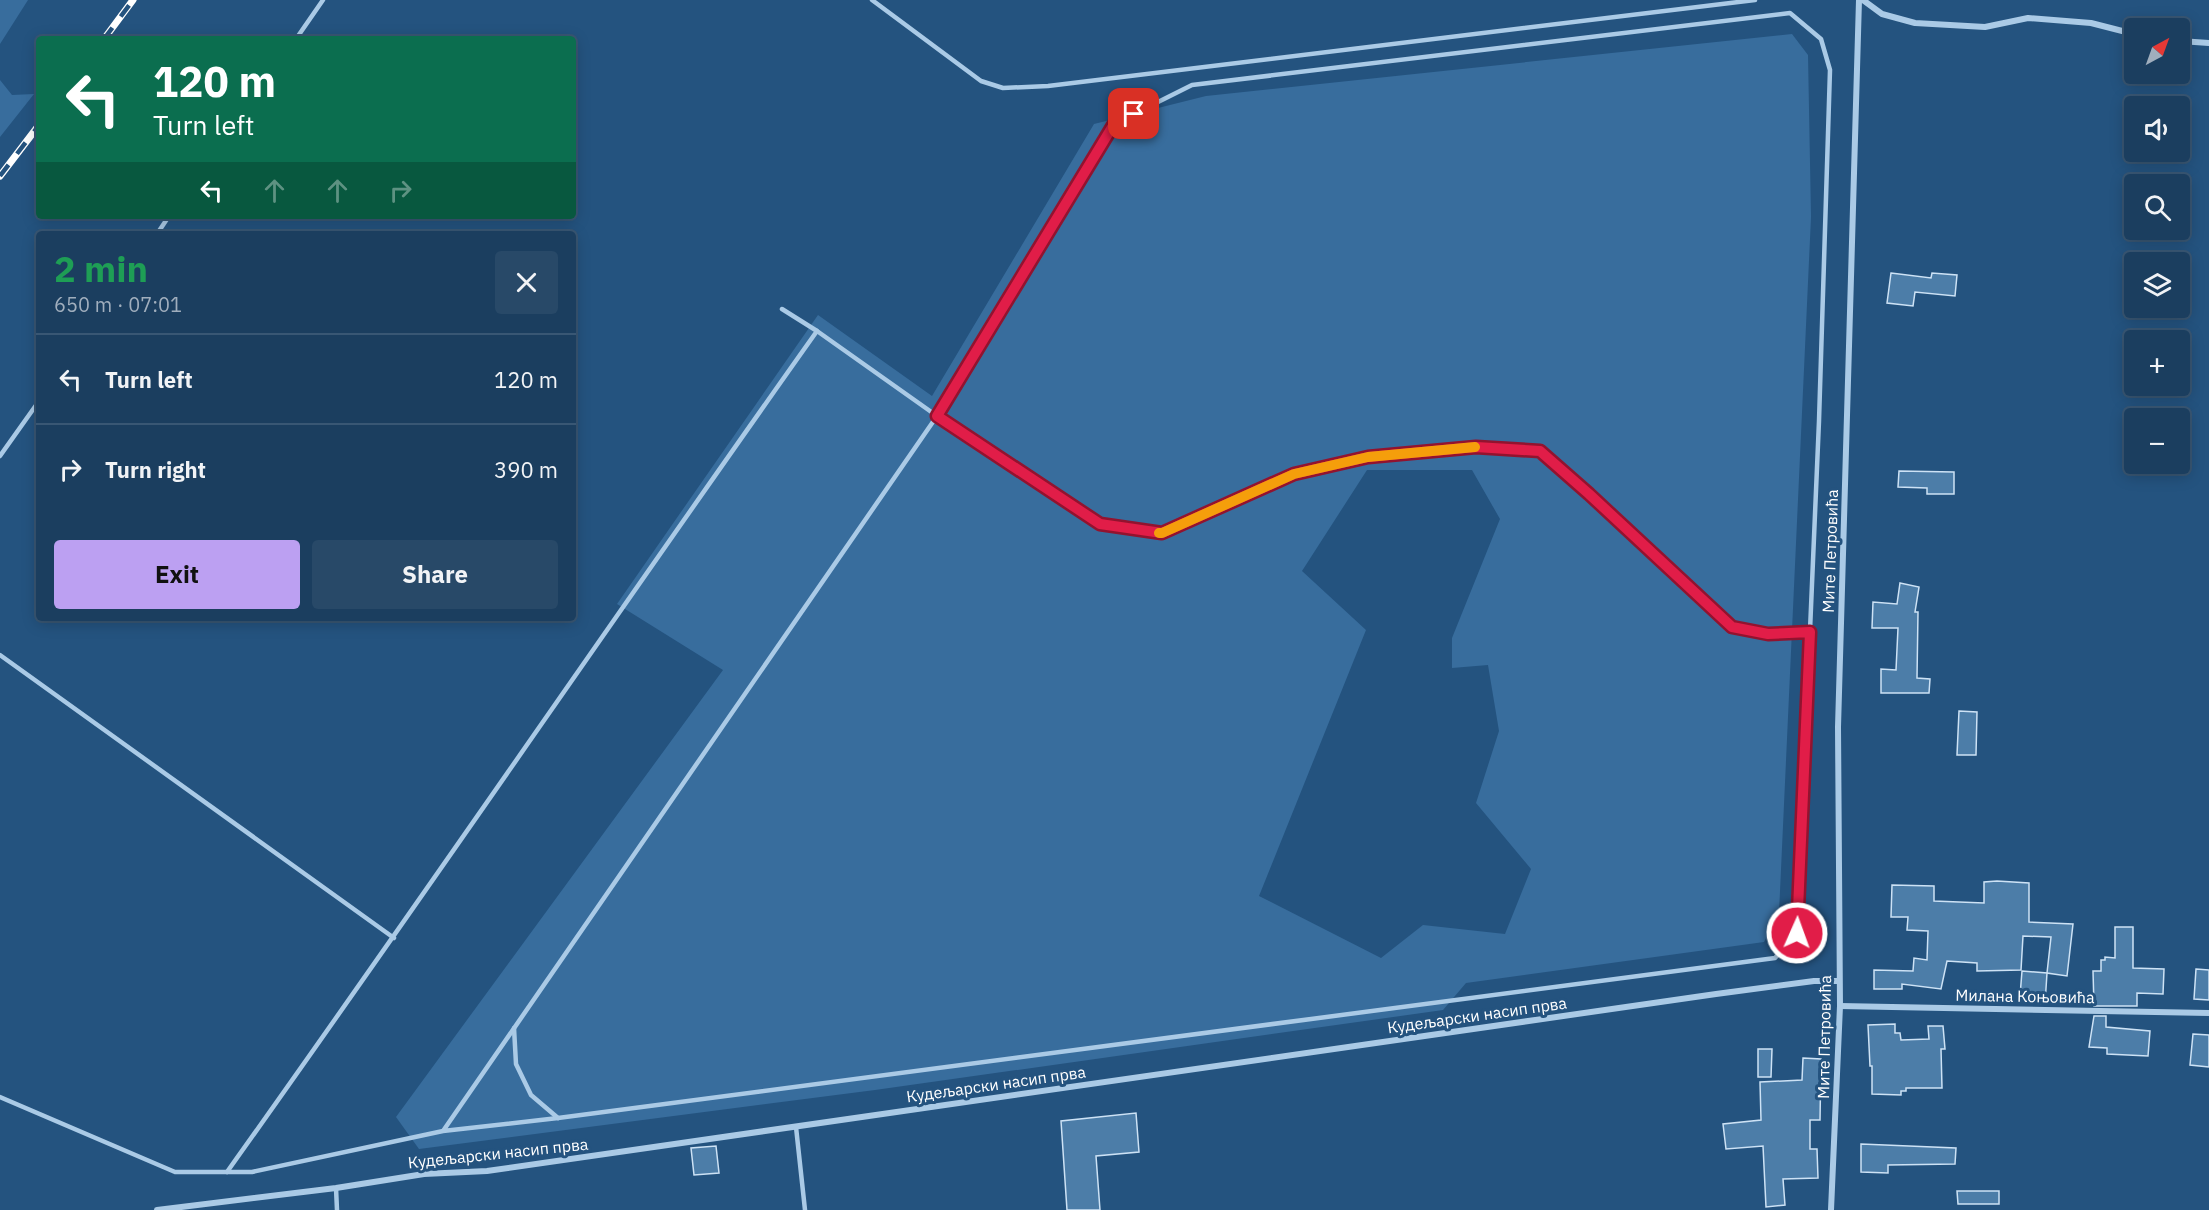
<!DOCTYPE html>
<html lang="en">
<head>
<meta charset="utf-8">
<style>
	:root { --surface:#1b3e5f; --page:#284968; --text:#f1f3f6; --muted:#a0aebd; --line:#395774; --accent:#bca0f2 }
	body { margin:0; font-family:"IBM Plex Sans",sans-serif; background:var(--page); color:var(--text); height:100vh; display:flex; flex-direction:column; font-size:22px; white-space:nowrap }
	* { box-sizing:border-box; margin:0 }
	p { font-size:20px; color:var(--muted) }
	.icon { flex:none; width:33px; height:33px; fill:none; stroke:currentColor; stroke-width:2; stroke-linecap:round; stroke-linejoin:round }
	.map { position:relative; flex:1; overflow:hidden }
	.panel { position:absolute; left:36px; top:231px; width:540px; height:390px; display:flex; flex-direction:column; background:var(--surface); border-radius:6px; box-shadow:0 3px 15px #0003,0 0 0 2px var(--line) }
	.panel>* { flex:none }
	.guide { position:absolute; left:36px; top:36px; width:540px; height:183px; border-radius:6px; box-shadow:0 3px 15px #0003,0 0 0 2px var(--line); background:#0b6e4f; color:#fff; overflow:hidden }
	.needle { width:39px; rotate:41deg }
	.buttons { position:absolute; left:2124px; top:18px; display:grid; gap:12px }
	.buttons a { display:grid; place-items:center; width:66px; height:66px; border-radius:6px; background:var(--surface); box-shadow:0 3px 15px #0003,0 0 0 2px var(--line); font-size:30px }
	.pin { position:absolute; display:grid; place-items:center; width:51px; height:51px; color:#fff; margin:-26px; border-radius:12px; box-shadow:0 3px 9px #0006 }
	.me { position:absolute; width:66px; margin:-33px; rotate:2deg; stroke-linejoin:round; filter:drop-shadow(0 0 4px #0008) }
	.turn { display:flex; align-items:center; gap:21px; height:126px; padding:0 18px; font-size:27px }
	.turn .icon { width:78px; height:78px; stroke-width:2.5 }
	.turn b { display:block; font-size:42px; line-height:51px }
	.lanes { display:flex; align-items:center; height:57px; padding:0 18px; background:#0003; justify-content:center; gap:30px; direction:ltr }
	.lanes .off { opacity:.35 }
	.round { display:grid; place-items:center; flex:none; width:63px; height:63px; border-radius:6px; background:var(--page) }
	.summary { display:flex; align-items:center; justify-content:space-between; height:102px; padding:0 18px }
	h1 { font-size:36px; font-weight:700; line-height:45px; color:#1e9e55 }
	.button { display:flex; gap:12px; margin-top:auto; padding:12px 18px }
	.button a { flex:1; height:69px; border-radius:6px; background:var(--accent); color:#111; font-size:24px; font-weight:700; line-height:69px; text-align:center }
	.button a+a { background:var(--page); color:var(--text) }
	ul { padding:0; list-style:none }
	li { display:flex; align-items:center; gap:18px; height:90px; padding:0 18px; border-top:2px solid var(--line) }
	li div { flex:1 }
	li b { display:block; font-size:22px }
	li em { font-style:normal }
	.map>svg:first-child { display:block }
	.green { fill:#386d9d; fill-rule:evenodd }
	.building { fill:#4c7da8; stroke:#cde2f5; stroke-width:1.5 }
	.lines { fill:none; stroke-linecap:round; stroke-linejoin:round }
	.lane { stroke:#aacae6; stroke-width:4.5 }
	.street { stroke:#aacae6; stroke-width:6 }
	.rail-casing { stroke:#fff; stroke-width:7 }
	.rail { stroke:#24537f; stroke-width:4.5; stroke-dasharray:14; stroke-linecap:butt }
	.route-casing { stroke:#92132f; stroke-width:15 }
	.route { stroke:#e11d48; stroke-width:10 }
	.slow { stroke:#f59e0b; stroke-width:10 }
	.labels { text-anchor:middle; stroke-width:6; stroke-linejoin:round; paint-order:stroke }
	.street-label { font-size:16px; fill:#fff; stroke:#24537f }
</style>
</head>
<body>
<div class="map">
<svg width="2209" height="1210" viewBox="0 0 2209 1210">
	<rect width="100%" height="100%" fill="#24537f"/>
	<g class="green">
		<polygon points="0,0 28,0 0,44"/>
		<path d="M1792,34L1808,55L1811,217L1779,913L1764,942L1466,983L1443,1010L875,1090L419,1149L396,1117L723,670L617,604L818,315L932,396L1094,124L1206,96ZM1367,470H1472L1500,519L1452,638V668L1488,665L1499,731L1476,803L1531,869L1505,934L1423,925L1381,958L1259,896L1366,630L1302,571Z"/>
		<polygon points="0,80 12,95 34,94 0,137"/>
	</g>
	<g class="building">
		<polygon points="1891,273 1931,278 1932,273 1957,275 1955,296 1915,292 1913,306 1887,303"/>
		<polygon points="1899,471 1954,472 1954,494 1927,494 1927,488 1898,487"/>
		<polygon points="1900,583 1919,587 1915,612 1918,612 1917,678 1930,679 1929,693 1881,693 1881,669 1896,670 1898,628 1872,628 1873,602 1897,604"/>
		<polygon points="1959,711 1977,712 1976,755 1957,755"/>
		<polygon points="1997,881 2029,883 2029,922 2073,924 2067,976 2047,973 2051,937 2023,936 2021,970 1977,971 1977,963 1947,961 1941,989 1902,984 1902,989 1874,989 1874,970 1913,971 1914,958 1927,960 1928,931 1907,930 1908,917 1891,917 1892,885 1934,886 1934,901 1984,903 1984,882"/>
		<polygon points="2115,927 2133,927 2133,968 2164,969 2163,994 2137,993 2137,1006 2094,1006 2093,971 2101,971 2101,960 2105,960 2105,957 2115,958"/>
		<polygon points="2196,969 2209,970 2209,1000 2194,999"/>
		<polygon points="2022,971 2047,973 2045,1004 2031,1003 2032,997 2020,996"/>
		<polygon points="2094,1016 2106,1016 2106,1027 2150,1031 2148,1056 2107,1054 2107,1048 2089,1047"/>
		<polygon points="1895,1024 1895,1033 1900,1033 1901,1040 1929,1039 1928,1026 1943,1026 1945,1049 1941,1049 1942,1088 1906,1088 1906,1091 1901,1091 1901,1095 1872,1094 1872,1066 1870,1066 1868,1025"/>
		<polygon points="2193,1034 2209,1035 2209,1067 2190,1065"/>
		<polygon points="1758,1049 1772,1049 1771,1077 1758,1077"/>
		<polygon points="1803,1058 1821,1059 1820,1120 1810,1120 1810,1149 1817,1149 1818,1178 1783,1179 1785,1205 1766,1207 1763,1146 1726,1149 1723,1124 1761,1120 1760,1082 1802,1080"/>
		<polygon points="1136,1113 1139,1152 1096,1156 1100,1210 1067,1210 1061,1121"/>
		<polygon points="1861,1144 1956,1148 1955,1164 1888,1165 1888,1173 1861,1172"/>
		<polygon points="716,1146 719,1173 694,1175 691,1148"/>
		<polygon points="1957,1191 1999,1191 1999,1204 1958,1204"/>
	</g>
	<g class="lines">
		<g class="lane">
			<polyline points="872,0 981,81 1003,88 1048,86 1755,0"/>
			<polyline points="296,39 323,0"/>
			<polyline points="157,234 169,216"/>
			<polyline points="782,309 817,331 937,416 1100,524 1162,533 1294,474 1368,457 1476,447 1540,451 1589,494 1732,627 1768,634 1810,632"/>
			<polyline points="0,456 39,401"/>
			<polyline points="0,655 394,938"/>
			<polyline points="514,1028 516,1064 531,1095 558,1118"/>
			<polyline points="0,1097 175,1172 252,1172 443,1131 558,1118 1775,958 1797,933 1819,421 1830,70 1821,39 1790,13 1192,85 1114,124 937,416 443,1131"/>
			<polyline points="796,1127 805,1210"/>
			<path d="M227,1172C426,893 619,610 817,331"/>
			<polyline points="336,1188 337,1210"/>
		</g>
		<g class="street">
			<polyline points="1863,0 1882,14 1915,23 1985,27 2028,18 2091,23 2134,34"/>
			<polyline points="2180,41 2209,43"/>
			<polyline points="1840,1006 2209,1013"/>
			<polyline points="157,1210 336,1188 424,1174 487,1171 1716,994 1814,981 1839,981"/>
			<polyline points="1831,1210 1840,1006 1838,727 1859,0"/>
		</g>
		<defs>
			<g id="rail">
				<polyline points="104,39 133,0"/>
				<polyline points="0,176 39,125"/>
			</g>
		</defs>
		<use href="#rail" class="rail-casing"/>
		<use href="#rail" class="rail"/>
	</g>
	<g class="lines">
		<defs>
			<polyline id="route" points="1134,114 1114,124 937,416 1100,524 1162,533 1294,474 1368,457 1476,447 1540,451 1589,494 1732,627 1768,634 1810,632 1797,933"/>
		</defs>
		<use href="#route" class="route-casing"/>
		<use href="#route" class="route"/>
		<polyline class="slow" points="1159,533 1162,533 1294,474 1368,457 1475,447"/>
	</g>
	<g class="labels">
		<g class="street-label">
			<text transform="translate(1830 551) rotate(-88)" y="6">Мите Петровића</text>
			<text transform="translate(2025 996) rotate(1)" y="6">Милана Коњовића</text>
			<text transform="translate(1477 1015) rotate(-8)" y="6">Кудељарски насип прва</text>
			<text transform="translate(1824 1037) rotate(-89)" y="6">Мите Петровића</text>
			<text transform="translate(996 1084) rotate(-8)" y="6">Кудељарски насип прва</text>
			<text transform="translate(498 1153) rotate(-6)" y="6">Кудељарски насип прва</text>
		</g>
	</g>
</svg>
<div class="buttons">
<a><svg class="needle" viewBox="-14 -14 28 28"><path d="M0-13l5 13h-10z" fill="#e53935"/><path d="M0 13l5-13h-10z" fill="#a0aebd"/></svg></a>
<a><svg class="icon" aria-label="sound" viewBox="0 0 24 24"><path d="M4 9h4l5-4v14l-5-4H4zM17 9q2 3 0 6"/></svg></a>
<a><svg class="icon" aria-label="search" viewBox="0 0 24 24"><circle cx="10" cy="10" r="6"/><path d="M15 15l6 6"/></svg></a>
<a><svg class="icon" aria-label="layers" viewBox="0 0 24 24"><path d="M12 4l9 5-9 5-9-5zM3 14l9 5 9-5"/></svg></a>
<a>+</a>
<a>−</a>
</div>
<div class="pin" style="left:1134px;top:114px;background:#d93025"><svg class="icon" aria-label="arrive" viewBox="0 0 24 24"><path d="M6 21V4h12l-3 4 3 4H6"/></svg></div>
<svg class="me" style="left:1797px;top:933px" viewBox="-20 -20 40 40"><circle r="17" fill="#e11d48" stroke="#fff" stroke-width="3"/><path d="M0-11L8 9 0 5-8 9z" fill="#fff"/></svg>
<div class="guide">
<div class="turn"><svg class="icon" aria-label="left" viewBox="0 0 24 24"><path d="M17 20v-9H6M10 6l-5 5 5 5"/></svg><div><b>120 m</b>Turn left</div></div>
<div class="lanes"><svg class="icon" aria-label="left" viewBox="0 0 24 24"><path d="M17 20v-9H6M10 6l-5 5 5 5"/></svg><svg class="icon off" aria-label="ahead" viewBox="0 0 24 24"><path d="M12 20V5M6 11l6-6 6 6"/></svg><svg class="icon off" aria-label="ahead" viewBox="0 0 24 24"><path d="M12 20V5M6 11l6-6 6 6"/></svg><svg class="icon off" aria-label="right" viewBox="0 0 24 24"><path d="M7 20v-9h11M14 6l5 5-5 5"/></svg></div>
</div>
<section class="panel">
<div class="summary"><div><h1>2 min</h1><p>650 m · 07:01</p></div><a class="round"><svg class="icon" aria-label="close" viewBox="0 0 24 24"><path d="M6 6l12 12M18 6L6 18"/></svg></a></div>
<ul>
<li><svg class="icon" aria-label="left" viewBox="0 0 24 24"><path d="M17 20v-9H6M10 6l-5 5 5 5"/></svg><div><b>Turn left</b></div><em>120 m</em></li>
<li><svg class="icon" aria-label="right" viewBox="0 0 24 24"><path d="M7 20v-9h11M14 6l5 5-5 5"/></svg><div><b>Turn right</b></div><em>390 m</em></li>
</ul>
<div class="button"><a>Exit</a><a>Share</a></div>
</section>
</div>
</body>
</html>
